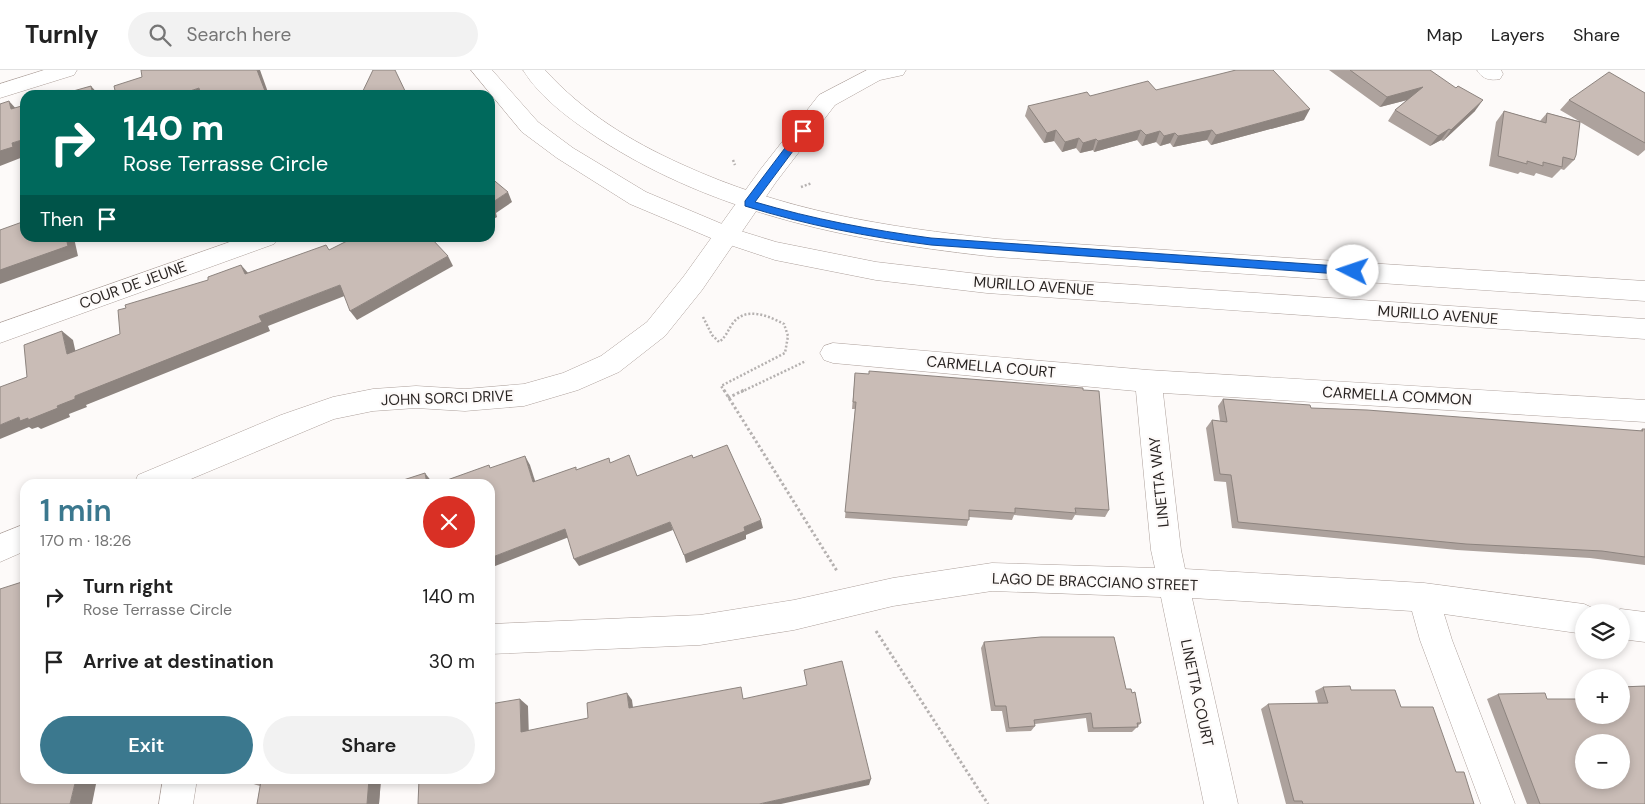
<!DOCTYPE html>
<html lang="en">
<head>
<meta charset="utf-8">
<style>
	:root { --surface:#fff; --page:#f2f2f2; --text:#222; --muted:#767676; --line:#e0e0e0; --accent:#3b788e }
	body { margin:0; font-family:"DM Sans",sans-serif; background:var(--page); color:var(--text); height:100vh; display:flex; flex-direction:column; font-size:19px; white-space:nowrap }
	* { box-sizing:border-box; margin:0 }
	p { font-size:16px; color:var(--muted) }
	.icon { flex:none; width:28px; height:28px; fill:none; stroke:currentColor; stroke-width:2; stroke-linecap:round; stroke-linejoin:round }
	.map { position:relative; flex:1; overflow:hidden }
	.drawer { position:absolute; left:20px; top:409px; width:475px; height:305px; display:flex; flex-direction:column; background:var(--surface); border-radius:15px; box-shadow:0 2px 8px #0003 }
	.drawer>* { flex:none }
	.hud { position:absolute; left:20px; top:20px; width:475px; height:152px; border-radius:15px; box-shadow:0 2px 8px #0003; background:#00695c; color:#fff; overflow:hidden }
	.controls { position:absolute; left:1575px; top:534px; display:grid; gap:10px }
	.controls a { display:grid; place-items:center; width:55px; height:55px; border-radius:50%; background:var(--surface); box-shadow:0 2px 8px #0003; font-size:25px }
	.pin { position:absolute; display:grid; place-items:center; width:42px; height:42px; color:#fff; margin:-21px; border-radius:10px; box-shadow:0 2px 8px #0006 }
	.me { position:absolute; width:55px; margin:-28px; rotate:274deg; stroke-linejoin:round; filter:drop-shadow(0 0 4px #0008) }
	.turn { display:flex; align-items:center; gap:18px; height:105px; padding:0 20px; font-size:22px }
	.turn .icon { width:65px; height:65px; stroke-width:2.5 }
	.turn b { display:block; font-size:35px; line-height:42px }
	.then { display:flex; align-items:center; height:48px; padding:0 20px; background:#0003; gap:10px; font-size:19px }
	.round { display:grid; place-items:center; flex:none; width:52px; height:52px; border-radius:26px; background:var(--page) }
	.overview { display:flex; align-items:center; justify-content:space-between; height:85px; padding:0 20px }
	h1 { font-size:30px; font-weight:600; line-height:38px; color:var(--accent) }
	.button { display:flex; gap:10px; margin-top:auto; padding:10px 20px }
	.button a { flex:1; height:58px; border-radius:30px; background:var(--accent); color:#fff; font-size:20px; font-weight:600; line-height:58px; text-align:center }
	.button a+a { background:var(--page); color:var(--text) }
	ul { padding:0; list-style:none }
	li { display:flex; align-items:center; gap:15px; height:65px; padding:0 20px }
	li div { flex:1 }
	li b { display:block; font-size:19px }
	li em { font-style:normal }
	header { display:flex; align-items:center; gap:30px; box-sizing:border-box; height:70px; padding:0 25px; background:var(--surface); border-bottom:1px solid var(--line) }
	header strong { font-size:24px }
	nav { display:flex; gap:28px; margin-inline-start:auto; font-size:18px }
	.search { width:350px; height:45px; background:var(--page); display:flex; align-items:center; gap:12px; box-sizing:border-box; padding:0 18px; border-radius:28px; color:var(--muted); font-size:19px }
	.map>svg:first-child { display:block }
	.lines { fill:none; stroke-linecap:round; stroke-linejoin:round }
	.minor-casing { stroke:#ada09b; stroke-width:1 }
	.major-casing { stroke:#ada09b; stroke-width:1 }
	.path-far1 { stroke:#b5b1b0; stroke-width:2.5; stroke-dasharray:2 2; stroke-linecap:butt }
	.path { stroke:#b5b1b0; stroke-width:3; stroke-dasharray:2.5 2.5; stroke-linecap:butt }
	.minor { fill:#fff; fill-rule:evenodd }
	.major { fill:#fff; fill-rule:evenodd }
	.wall { fill:#ada29d }
	.shaded-wall { fill:#8d847f }
	.building { fill:#c9bcb6; stroke:#8d847f; fill-rule:evenodd }
	.route { fill:#1a73e8; stroke:#114b97 }
	.labels { text-anchor:middle; stroke-width:4.5; stroke-linejoin:round; paint-order:stroke }
	.street-label { font-size:15px; fill:#2a2523; stroke:#fdfaf9 }
</style>
</head>
<body>
<header>
<strong>Turnly</strong>
<div class="search"><svg class="icon" aria-label="search" viewBox="0 0 24 24"><circle cx="10" cy="10" r="6"/><path d="M15 15l6 6"/></svg>Search here</div>
<nav><a>Map</a><a>Layers</a><a>Share</a></nav>
</header>
<div class="map">
<svg width="1645" height="734" viewBox="0 0 1645 734">
	<rect width="100%" height="100%" fill="#fdfaf9"/>
	<g class="lines">
		<defs>
			<g id="minor">
				<polygon points="44,0 77,0 74,5 0,28 0,14"/>
				<polygon points="867,0 906,0 903,5 880,10 835,35 776,112 702,220 665,266 619,302 578,320 524,336 465,341 416,338 373,341 334,349 179,414 134,414 138,405 281,345 333,327 373,319 416,316 465,319 524,314 563,303 601,286 647,252 684,206 760,100 819,25"/>
				<path d="M1477,0H1501L1503,4L1500,9C1490,11 1482,9 1477,0Z"/>
				<polygon points="241,168 278,168 274,174 0,273 0,253"/>
				<polygon points="833,273 1148,300 1645,330 1645,352 1163,323 1181,480 1185,499 1424,513 1584,534 1595,539 1597,542 1584,542 1584,564 1444,544 1452,570 1515,734 1481,734 1420,570 1412,541 1192,528 1238,734 1204,734 1161,527 992,521 893,536 794,560 700,575 490,584 490,554 700,545 794,530 893,508 992,493 1155,498 1151,480 1136,321 833,293 824,290 820,283 824,276"/>
				<polygon points="25,454 25,481 0,492 0,464"/>
				<polygon points="1621,539 1645,542 1645,572 1621,569 1621,542 1612,542"/>
				<polygon points="163,709 197,709 193,734 159,734"/>
			</g>
			<g id="major">
				<polygon points="471,0 492,0 538,52 573,78 646,122 734,159 776,172 876,192 987,205 1645,249 1645,269 987,223 876,210 775,190 718,171 630,134 557,88 522,62"/>
				<path d="M523,0H545C583,42 630,71 681,94C783,141 886,157 997,169L1645,211V231L997,187C857,172 718,146 598,68C571,50 540,28 523,0Z"/>
			</g>
		</defs>
		<use href="#minor" class="minor-casing"/>
		<use href="#major" class="major-casing"/>
		<g class="path-far1">
			<polyline points="733,90 735,95"/>
			<polyline points="801,117 812,113"/>
			<path d="M703,247L712,265L719,272C726,267 728,260 733,253C746,236 769,246 784,254L788,266L785,283L721,316L725,322"/>
			<polyline points="741,322 806,291"/>
		</g>
		<g class="path">
			<polyline points="724,320 837,501"/>
			<polyline points="728,328 744,320"/>
			<polyline points="876,561 988,734"/>
		</g>
		<use href="#minor" class="minor"/>
		<use href="#major" class="major"/>
	</g>
	<g class="wall">
		<polygon points="1329,0 1430,0 1475,41 1443,71 1441,70 1430,76 1388,51 1395,40 1407,30 1380,37"/>
		<polygon points="1156,20 1304,50 1211,75 1207,70 1173,77 1170,73 1160,76 1156,72 1142,76 1137,70 1094,82 1093,80 1080,83 1076,78 1062,82 1054,71 1044,73 1025,46 1028,36 1090,26"/>
		<polygon points="1645,23 1645,80 1638,86 1580,52 1574,90 1564,100 1561,99 1552,108 1536,103 1534,106 1520,102 1518,104 1489,96 1496,52 1504,41 1540,51 1547,43 1579,51 1560,40 1569,30"/>
		<polygon points="855,303 1109,440 1105,447 1075,445 1072,450 1014,445 1012,450 969,447 967,456 845,448 855,339 852,339"/>
		<polygon points="1223,329 1311,338 1640,361 1642,359 1645,359 1645,495 1590,488 1457,480 1232,458 1226,412 1214,411 1206,358 1212,350 1220,351 1218,336"/>
		<polygon points="984,572 1126,619 1141,653 1132,662 1088,662 1086,648 1035,654 1035,656 1031,661 1006,662 1002,641 991,641 981,578"/>
		<polygon points="1645,616 1645,734 1527,734 1487,629 1498,624 1547,629 1621,645 1621,617"/>
		<polygon points="1323,617 1351,620 1401,637 1456,702 1474,734 1286,734 1261,639 1268,634 1318,633 1315,621"/>
		<polygon points="381,709 379,734 257,734 260,716 243,711"/>
	</g>
	<g class="shaded-wall">
		<polygon points="257,0 260,0 269,25 262,25"/>
		<polygon points="91,16 99,25 93,25"/>
		<polygon points="1423,17 1415,28 1380,37 1387,27"/>
		<polygon points="199,18 203,25 178,25"/>
		<polygon points="216,22 218,25 207,25"/>
		<polygon points="1483,30 1475,41 1443,71 1451,60"/>
		<polygon points="9,31 19,42 11,39"/>
		<polygon points="1310,39 1304,50 1211,75 1216,65"/>
		<polygon points="1449,59 1441,70 1430,76 1438,66"/>
		<polygon points="1056,60 1054,71 1044,73 1047,63"/>
		<polygon points="1141,60 1137,70 1094,82 1098,71"/>
		<polygon points="1212,60 1207,70 1173,77 1178,66"/>
		<polygon points="1160,61 1156,72 1142,76 1146,65"/>
		<polygon points="1175,63 1170,73 1160,76 1164,66"/>
		<polygon points="1079,68 1076,78 1062,82 1065,72"/>
		<polygon points="25,69 25,83 22,84 23,87 0,96 0,81 12,73"/>
		<polygon points="1096,69 1093,80 1080,83 1083,73"/>
		<polygon points="508,122 512,132 496,143 497,147 490,151 490,134"/>
		<polygon points="66,168 74,168 78,186 0,214 0,200"/>
		<polygon points="137,168 149,168 140,171"/>
		<polygon points="448,186 453,196 357,250 350,241"/>
		<polygon points="241,195 249,204 245,204"/>
		<polygon points="340,215 347,225 268,256 270,261 86,335 87,337 69,344 70,347 41,359 38,357 32,359 29,357 0,369 0,355 19,347 57,336 75,326 259,246"/>
		<polygon points="62,261 73,270 78,293 67,284"/>
		<polygon points="525,386 530,395 538,420 533,412"/>
		<polygon points="425,403 432,412 432,414 427,414"/>
		<polygon points="761,450 763,458 746,465 746,469 686,493 684,485 744,457"/>
		<polygon points="670,452 673,460 579,496 574,489"/>
		<polygon points="565,459 569,467 490,498 490,488"/>
		<polygon points="627,623 632,630 634,645 629,638"/>
		<polygon points="520,629 528,636 529,669 521,662"/>
		<polygon points="76,709 97,709 92,734 70,734"/>
		<polygon points="369,709 381,709 379,734 367,734"/>
		<polygon points="871,709 869,715 781,734 759,734"/>
	</g>
	<g class="building">
		<polygon points="141,0 257,0 265,21 262,25 217,25 216,22 207,25 201,25 199,18 178,25 116,25 114,16 142,7"/>
		<polygon points="373,0 395,0 407,25 361,25"/>
		<polygon points="1236,0 1273,0 1310,39 1216,65 1212,60 1178,66 1175,63 1164,66 1160,61 1146,65 1141,60 1098,71 1096,69 1083,73 1079,68 1065,72 1056,60 1047,63 1028,36 1087,22 1090,26 1148,11 1156,20"/>
		<polygon points="1350,0 1430,0 1456,18 1458,16 1483,30 1451,60 1449,59 1438,66 1395,40 1423,17 1387,27"/>
		<polygon points="1609,2 1645,23 1645,73 1569,30"/>
		<polygon points="91,16 93,25 59,25"/>
		<polygon points="9,31 11,39 25,35 25,69 12,73 13,77 0,81 0,34"/>
		<polygon points="1504,41 1546,53 1547,43 1580,52 1576,85 1574,90 1563,87 1562,97 1543,92 1543,96 1527,91 1527,94 1498,86"/>
		<polygon points="490,107 508,122 490,134"/>
		<polygon points="25,151 25,168 66,168 68,176 0,200 0,160"/>
		<polygon points="353,168 390,168 393,171 400,168 431,168 448,186 350,241 340,215 259,246 262,252 75,326 75,329 57,336 58,338 28,350 28,348 20,351 19,347 0,355 0,317 27,307 24,275 62,261 67,284 120,264 118,240 126,238 125,235 208,210 208,207 241,195 245,204 326,175 329,180"/>
		<polygon points="869,301 1083,318 1083,320 1099,321 1109,440 1075,438 1076,443 1015,438 1015,443 969,440 969,450 845,442 856,332 853,332 855,303 869,304"/>
		<polygon points="1223,329 1310,335 1311,338 1367,340 1643,361 1642,359 1645,359 1645,487 1602,481 1466,474 1238,452 1231,405 1220,404 1212,350 1227,352"/>
		<polygon points="727,375 761,450 744,457 745,461 684,485 670,452 574,489 565,459 490,488 490,414 436,414 489,395 490,398 525,386 533,412 576,397 576,400 609,388 610,393 629,385 637,406 692,385 693,388"/>
		<polygon points="425,403 427,414 391,414"/>
		<polygon points="25,511 25,709 76,709 70,734 0,734 0,519"/>
		<polygon points="1041,567 1114,567 1126,619 1131,619 1132,623 1135,622 1141,653 1137,653 1138,657 1093,658 1091,643 1034,650 1035,656 1009,658 1006,636 995,636 984,572"/>
		<polygon points="842,591 871,709 759,734 418,734 419,709 490,709 490,634 520,629 521,662 588,648 587,633 627,623 629,638 741,617 743,629 807,615 804,600"/>
		<polygon points="1350,616 1351,620 1395,620 1401,637 1433,637 1456,702 1464,702 1474,734 1303,734 1302,731 1294,731 1268,634 1328,633 1323,617"/>
		<path d="M1645,616V734H1540L1498,624L1545,623L1547,629H1584V645H1621V628H1625L1621,620V617ZM1584,672H1621V710H1584Z"/>
		<polygon points="243,709 369,709 367,734 257,734 261,711 243,711"/>
	</g>
	<path class="route" d="M800,58L808,61L755,132C813,149 871,160 931,168L1353,197L1358,201L1353,205L931,175C868,167 806,155 745,136V131Z"/>
	<g class="labels">
		<g class="street-label">
			<text transform="translate(133 215) rotate(-20)" y="5">COUR DE JEUNE</text>
			<text transform="translate(1034 216) rotate(4)" y="5">MURILLO AVENUE</text>
			<text transform="translate(1438 245) rotate(4)" y="5">MURILLO AVENUE</text>
			<text transform="translate(991 297) rotate(5)" y="5">CARMELLA COURT</text>
			<text transform="translate(1397 326) rotate(3)" y="5">CARMELLA COMMON</text>
			<text transform="translate(447 328) rotate(-2)" y="5">JOHN SORCI DRIVE</text>
			<text transform="translate(1159 412) rotate(-96)" y="5">LINETTA WAY</text>
			<text transform="translate(1095 512) rotate(2)" y="5">LAGO DE BRACCIANO STREET</text>
			<text transform="translate(1197 623) rotate(78)" y="5">LINETTA COURT</text>
		</g>
	</g>
</svg>
<div class="controls">
<a><svg class="icon" aria-label="layers" viewBox="0 0 24 24"><path d="M12 4l9 5-9 5-9-5zM3 14l9 5 9-5"/></svg></a>
<a>+</a>
<a>−</a>
</div>
<div class="pin" style="left:803px;top:61px;background:#d93025"><svg class="icon" aria-label="arrive" viewBox="0 0 24 24"><path d="M6 21V4h12l-3 4 3 4H6"/></svg></div>
<svg class="me" style="left:1353px;top:201px" viewBox="-20 -20 40 40"><circle r="19" fill="#fff"/><path d="M0-13L10 11 0 6-10 11z" fill="#1a73e8"/></svg>
<div class="hud">
<div class="turn"><svg class="icon" aria-label="right" viewBox="0 0 24 24"><path d="M7 20v-9h11M14 6l5 5-5 5"/></svg><div><b>140 m</b>Rose Terrasse Circle</div></div>
<div class="then">Then<svg class="icon" aria-label="arrive" viewBox="0 0 24 24"><path d="M6 21V4h12l-3 4 3 4H6"/></svg></div>
</div>
<section class="drawer">
<div class="overview"><div><h1>1 min</h1><p>170 m · 18:26</p></div><a class="round" style="background:#d93025;color:#fff"><svg class="icon" aria-label="close" viewBox="0 0 24 24"><path d="M6 6l12 12M18 6L6 18"/></svg></a></div>
<ul>
<li><svg class="icon" aria-label="right" viewBox="0 0 24 24"><path d="M7 20v-9h11M14 6l5 5-5 5"/></svg><div><b>Turn right</b><p>Rose Terrasse Circle</p></div><em>140 m</em></li>
<li><svg class="icon" aria-label="arrive" viewBox="0 0 24 24"><path d="M6 21V4h12l-3 4 3 4H6"/></svg><div><b>Arrive at destination</b></div><em>30 m</em></li>
</ul>
<div class="button"><a>Exit</a><a>Share</a></div>
</section>
</div>
</body>
</html>
